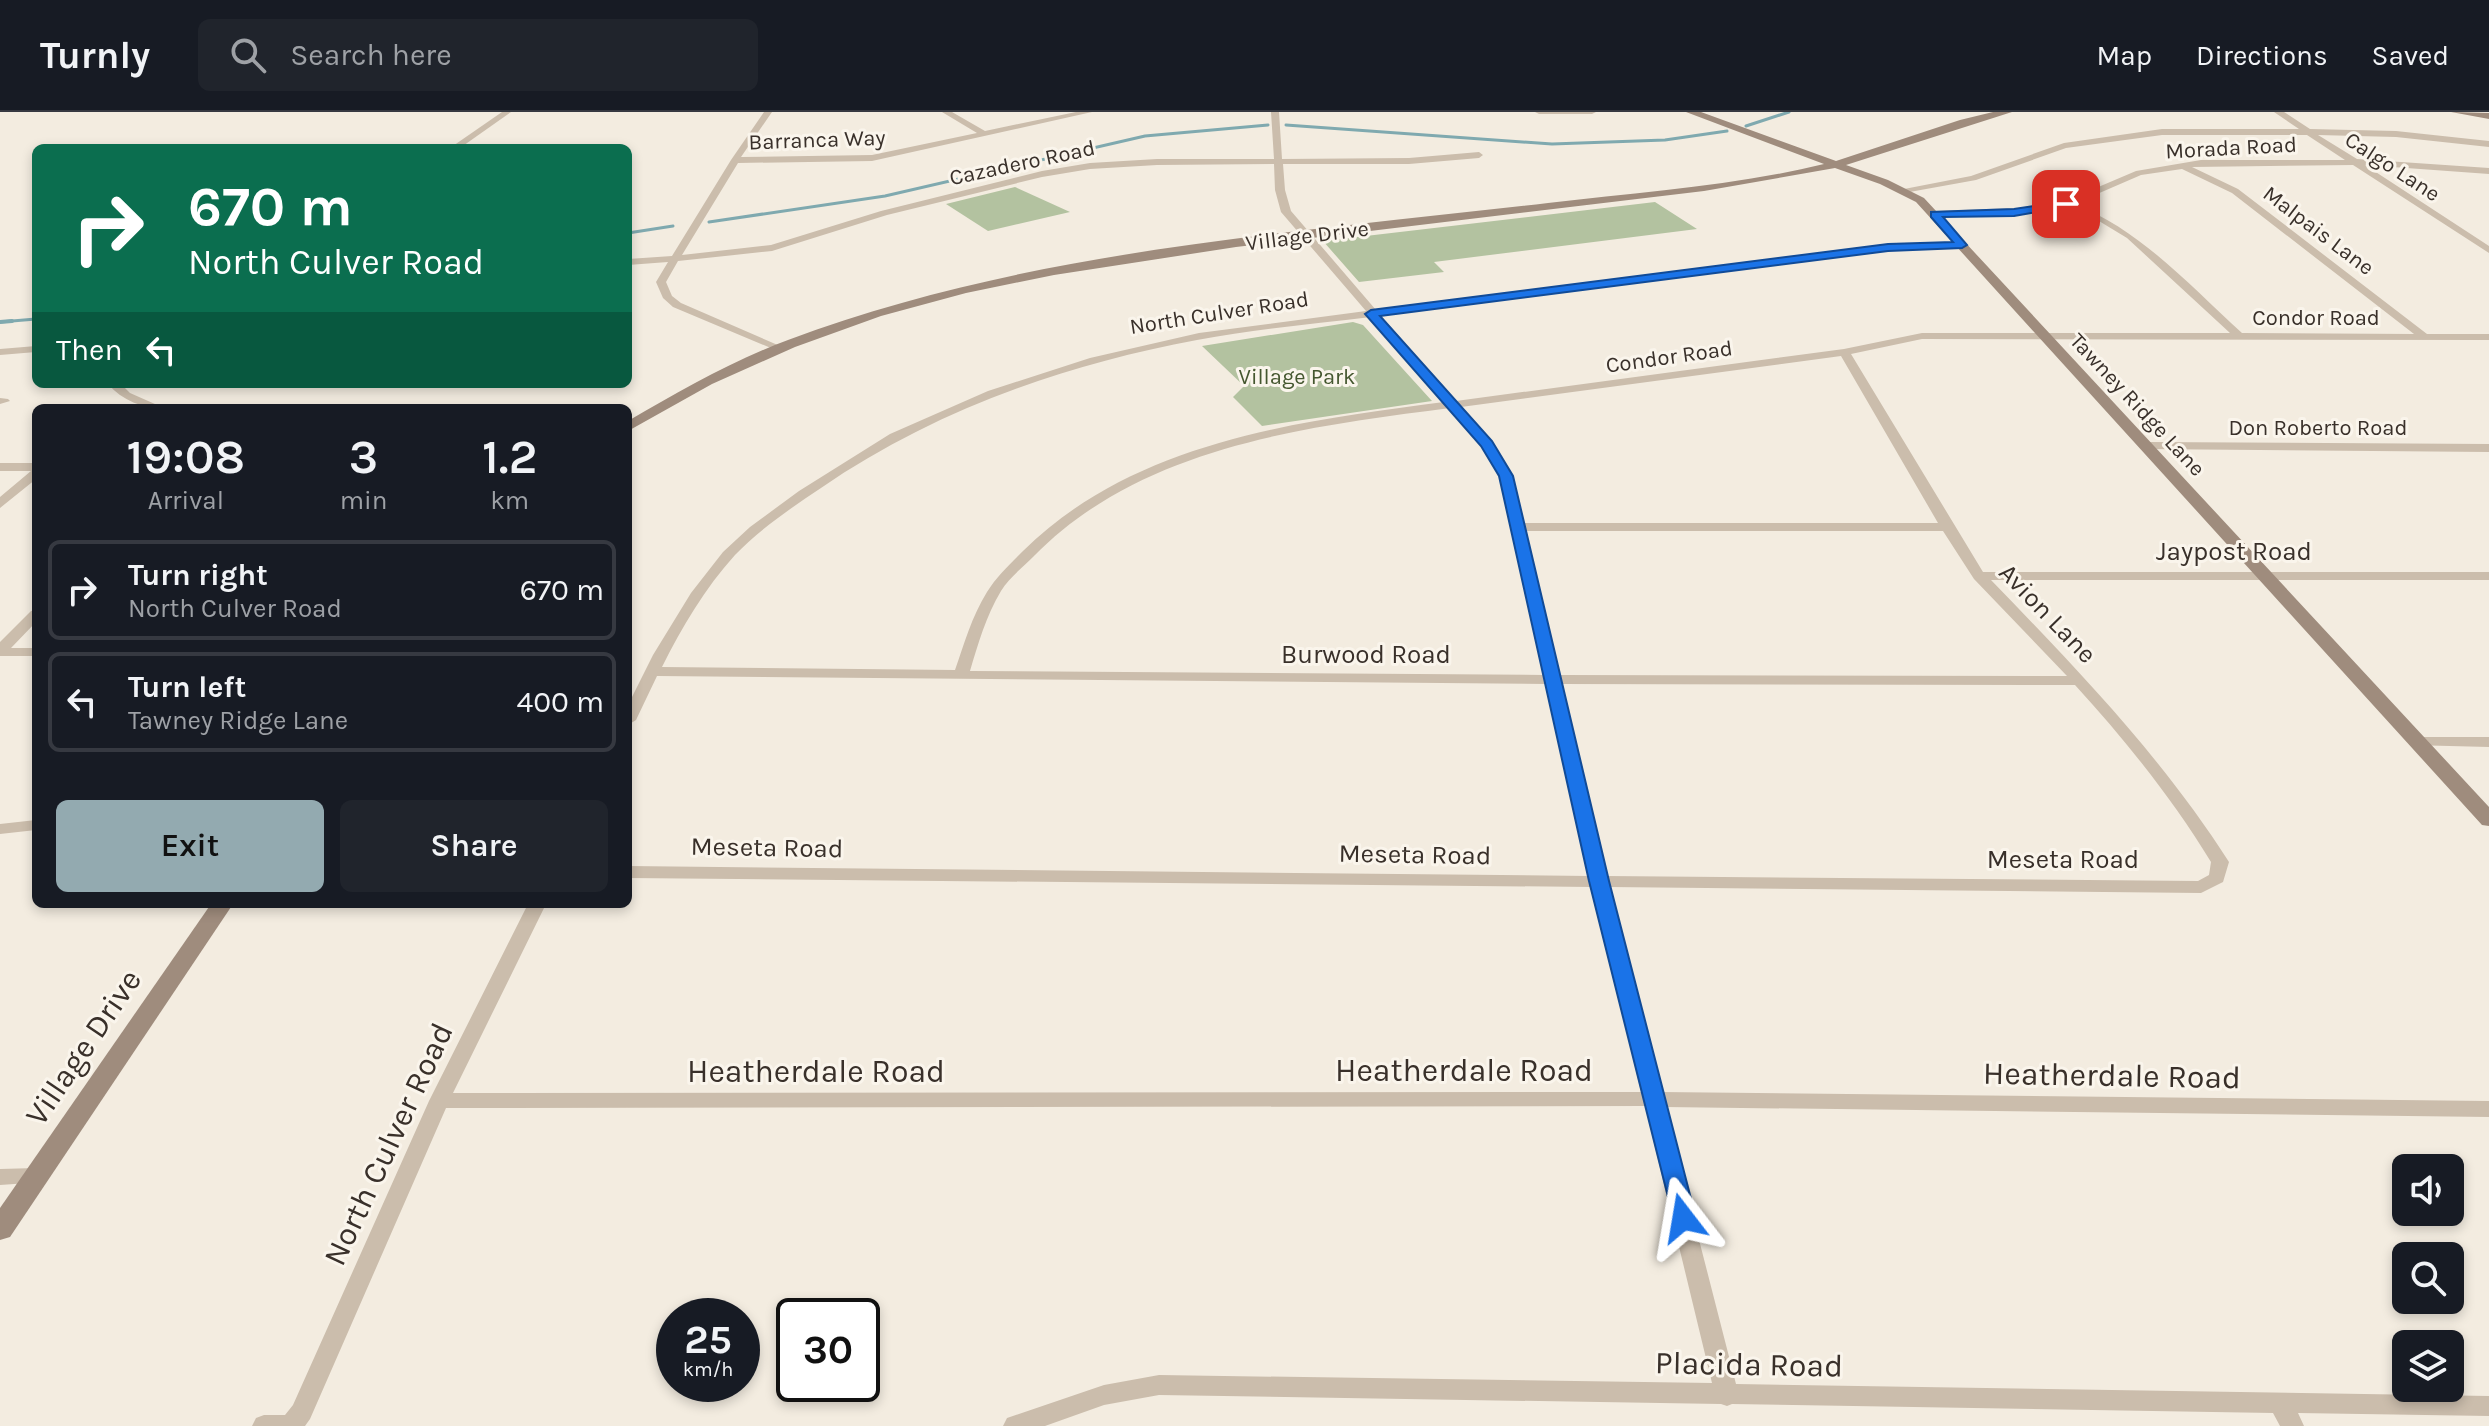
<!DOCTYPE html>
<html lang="en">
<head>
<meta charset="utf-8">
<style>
	:root { --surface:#171b24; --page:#20242c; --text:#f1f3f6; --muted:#9ea1a6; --line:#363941; --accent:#93aab0 }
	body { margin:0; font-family:Karla,sans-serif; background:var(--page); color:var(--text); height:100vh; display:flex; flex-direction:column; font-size:30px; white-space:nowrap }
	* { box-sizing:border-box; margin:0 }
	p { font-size:26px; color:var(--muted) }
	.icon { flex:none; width:44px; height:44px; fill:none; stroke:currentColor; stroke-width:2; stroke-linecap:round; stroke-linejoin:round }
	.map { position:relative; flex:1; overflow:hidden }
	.details { position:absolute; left:32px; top:292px; width:600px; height:504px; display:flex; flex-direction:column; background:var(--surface); border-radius:12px; box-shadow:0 4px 12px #0003 }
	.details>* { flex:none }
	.hud { position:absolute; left:32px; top:32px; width:600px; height:244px; border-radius:12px; box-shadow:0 4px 12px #0003; background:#0b6e4f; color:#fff; overflow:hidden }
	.buttons { position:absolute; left:2392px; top:1042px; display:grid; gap:16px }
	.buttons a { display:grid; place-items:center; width:72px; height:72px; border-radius:12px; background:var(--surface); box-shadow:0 4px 12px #0003; font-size:40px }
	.speed { position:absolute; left:656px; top:1186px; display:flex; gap:16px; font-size:40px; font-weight:700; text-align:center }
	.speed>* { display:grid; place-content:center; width:104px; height:104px; border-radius:50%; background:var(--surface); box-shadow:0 4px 12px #0003; line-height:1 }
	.speed small { font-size:20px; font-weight:400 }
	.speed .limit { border:4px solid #111; border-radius:12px; background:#fff; color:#111 }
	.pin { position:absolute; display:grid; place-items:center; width:68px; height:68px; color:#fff; margin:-34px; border-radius:16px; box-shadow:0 4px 12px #0006 }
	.me { position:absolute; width:88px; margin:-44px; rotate:346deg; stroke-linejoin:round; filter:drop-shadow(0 0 6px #0008) }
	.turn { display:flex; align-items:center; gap:28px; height:168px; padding:0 24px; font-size:36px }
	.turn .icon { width:104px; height:104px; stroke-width:2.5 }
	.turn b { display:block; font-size:56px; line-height:68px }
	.then { display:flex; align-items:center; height:76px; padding:0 24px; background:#0003; gap:16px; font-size:30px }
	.eta { display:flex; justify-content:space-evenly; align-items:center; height:136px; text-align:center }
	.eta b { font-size:48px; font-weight:600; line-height:56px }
	.cta { display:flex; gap:16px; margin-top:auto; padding:16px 24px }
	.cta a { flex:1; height:92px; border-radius:12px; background:var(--accent); color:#111; font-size:32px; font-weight:600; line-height:92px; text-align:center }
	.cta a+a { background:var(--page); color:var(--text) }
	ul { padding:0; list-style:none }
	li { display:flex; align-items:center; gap:24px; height:100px; margin:0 16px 12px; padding:0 8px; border:4px solid var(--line); border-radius:12px }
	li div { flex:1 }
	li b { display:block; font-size:30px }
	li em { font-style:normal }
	header { display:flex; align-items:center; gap:48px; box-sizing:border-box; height:112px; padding:0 40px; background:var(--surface); border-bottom:2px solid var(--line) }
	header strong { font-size:38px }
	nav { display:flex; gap:44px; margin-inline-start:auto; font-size:28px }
	.search { width:560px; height:72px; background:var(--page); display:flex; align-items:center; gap:20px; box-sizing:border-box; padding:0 28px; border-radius:12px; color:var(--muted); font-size:30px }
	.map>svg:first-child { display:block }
	.green { fill:#b3c2a0 }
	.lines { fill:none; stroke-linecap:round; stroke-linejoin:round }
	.stream-far1 { stroke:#7fa9af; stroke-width:3 }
	.stream { stroke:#7fa9af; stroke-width:4 }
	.street { fill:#cbbdac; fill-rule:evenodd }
	.secondary { fill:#9f8c7d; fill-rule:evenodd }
	.route { fill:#1a73e8; stroke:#114b97; stroke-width:2 }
	.labels { text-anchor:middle; stroke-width:6; stroke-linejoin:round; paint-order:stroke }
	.far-street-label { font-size:22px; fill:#39302a; stroke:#faf5ec }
	.far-park-label { font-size:22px; fill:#44572f; stroke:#faf5ec }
	.street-label { font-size:26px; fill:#39302a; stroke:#faf5ec }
	.near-street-label { font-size:32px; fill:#39302a; stroke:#faf5ec }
</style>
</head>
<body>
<header>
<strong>Turnly</strong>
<div class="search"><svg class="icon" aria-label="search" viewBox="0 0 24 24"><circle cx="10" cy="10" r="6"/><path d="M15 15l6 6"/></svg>Search here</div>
<nav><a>Map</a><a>Directions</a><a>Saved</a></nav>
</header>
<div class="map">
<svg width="2489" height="1314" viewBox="0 0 2489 1314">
	<rect width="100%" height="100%" fill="#f3ece0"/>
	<g class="green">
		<polygon points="1015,75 1070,100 988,119 946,92"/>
		<polygon points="1655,90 1697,117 1434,150 1444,160 1359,170 1323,129"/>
		<polygon points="1353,210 1363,213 1432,289 1262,314 1233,285 1244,274 1202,234"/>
	</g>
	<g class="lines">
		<g class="stream-far1">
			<polyline points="1286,13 1552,32 1665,28 1727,19"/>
			<polyline points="1746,14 1789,0"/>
			<polyline points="709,110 885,84 1145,24 1268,13"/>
			<polyline points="628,121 673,114"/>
			<polyline points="0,210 36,207"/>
		</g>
		<polyline class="stream" points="0,210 12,209"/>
		<g class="street">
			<polygon points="502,0 511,0 460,36 450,36"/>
			<path d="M764,0H772L741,45L872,43L977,21L942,0H952L985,19L1076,0H1092L872,49L738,51L682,143L771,133L881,99L1042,59L1090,51L1157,47H1274L1271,0H1279L1282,47L1409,46L1479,40L1483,43L1479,46L1409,52H1283L1285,78L1291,99L1376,198L1888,132L1962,130L1967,133L1962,136L1888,138L1381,204L1456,289L1844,237L1922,221H2230L2127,126L2094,106L2065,95L2038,101L1935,105L1930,102L1935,99L2038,95L2063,90L2136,59L2201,48H2345L2307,23H2162L2066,36L1976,68L1904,81L1899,78L1971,64L2064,31L2162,17H2299L2274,0H2284L2310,17L2396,19L2489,29V35L2396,25L2318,23L2357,47L2489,56V62L2365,53L2489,134V141L2353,53L2192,55L2238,77L2427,222H2489V228L1922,227L1851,242L1983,460H2489V468H1991C2077,557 2162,645 2229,750L2223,770L2201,781L1609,775L1661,980L2489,989V1005L1665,995L1736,1272L2489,1284V1304L2298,1301L2304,1314H2280L2273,1301L1732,1292L1727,1294L1721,1292L1159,1283L1104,1293L1045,1314H1003L1007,1306L1104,1273L1159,1263L1712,1271L1645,994L446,996L310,1307L305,1314H252L256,1306L264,1303H285L293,1293L429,989L528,792H546L453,981L1641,980L1592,775L628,766V754L1589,764L1546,572L657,564L636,608L628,613V593L653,543L691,481L723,440L750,415L799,379L890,322L988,279L1090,246L1199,221L1366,199L1281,100L1275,78L1274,52L1157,53L1090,57L1042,65L887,103L772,139L678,149L666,170L672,184L681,191L787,237L778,239L673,195L663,186L656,170L668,150L628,153V147L672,144L731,48ZM2182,57L2232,81L2414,222L2242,221C2190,174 2141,118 2074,92L2141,63ZM1371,205L1444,290C1298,309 1133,330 1023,439C1010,452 997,464 987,480C972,504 964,532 955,558L662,555C682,515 705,476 735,443C760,417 791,396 821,376C933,299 1063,253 1197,228C1254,217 1313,212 1371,205ZM1841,244L1938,411H1523L1512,364L1491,329L1461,295ZM1450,296L1482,334L1500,364L1544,563L970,559C978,532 986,504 1001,479C1009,466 1023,455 1034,444C1142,334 1305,315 1450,296ZM1525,419H1943L1974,467L2067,564L1559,563ZM1561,572L2075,573C2126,629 2172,686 2211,750L2209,763L2198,769L1606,764Z"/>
			<polygon points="1535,0 1596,0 1592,2 1539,2"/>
			<polygon points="36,234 36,240 0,243 0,237"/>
			<path d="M108,272H121L130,281L164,296C142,296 123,289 108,272Z"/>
			<polygon points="0,286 8,287 10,289 0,292"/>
			<polygon points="2147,330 2489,332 2489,340 2143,337 2143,331"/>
			<polygon points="0,351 36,351 36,367 0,396 0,385 31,359 0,359"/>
			<polygon points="36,498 36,510 11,536 36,536 36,544 0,544 0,530 31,499"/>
			<polygon points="2416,625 2489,625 2489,635 2410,633 2408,630"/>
			<polygon points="36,708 36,718 0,722 0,712"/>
			<polygon points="36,1056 43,1058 46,1064 43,1070 0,1073 0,1057"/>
		</g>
		<g class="secondary">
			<path d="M1686,0H1701L1836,49L1960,8L1993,0H2012L1846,53L1888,68L1924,86L2489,695V714L2482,713L1916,90L1880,72L1835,56L1704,79L1236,135L1054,163L966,181L881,204L795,235L712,272L628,319V309C680,279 732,249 788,228C1030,137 1294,121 1548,91C1640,80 1734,74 1824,52Z"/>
			<polygon points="2451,0 2489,1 2489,7"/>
			<polygon points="211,792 233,792 10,1125 0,1128 0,1096"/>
		</g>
	</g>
	<polygon class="route" points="2066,89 2072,92 2070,94 2014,104 1943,105 1967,133 1962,136 1888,139 1380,204 1492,329 1513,364 1609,769 1696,1106 1692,1113 1683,1116 1675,1113 1589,769 1499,364 1481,334 1365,202 1371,198 1888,132 1953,130 1931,105 1931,100 2014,97"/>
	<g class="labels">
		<g class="far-street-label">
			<text transform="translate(817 27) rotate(-2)" y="8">Barranca Way</text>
			<text transform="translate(2231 35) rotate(-3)" y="8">Morada Road</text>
			<text transform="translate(1022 50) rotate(-12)" y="8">Cazadero Road</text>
			<text transform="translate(2393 54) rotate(33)" y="8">Calgo Lane</text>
			<text transform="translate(2319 118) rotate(37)" y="8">Malpais Lane</text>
			<text transform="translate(1307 123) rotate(-7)" y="8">Village Drive</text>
			<text transform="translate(1219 200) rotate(-9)" y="8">North Culver Road</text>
			<text x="2316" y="213">Condor Road</text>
			<text transform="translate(1669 244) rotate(-8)" y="8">Condor Road</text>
			<text transform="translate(2138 292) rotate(47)" y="8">Tawney Ridge Lane</text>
			<text x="2318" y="323">Don Roberto Road</text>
		</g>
		<g class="far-park-label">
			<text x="1297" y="272">Village Park</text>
		</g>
		<g class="street-label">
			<text x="2234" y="448">Jaypost Road</text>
			<text transform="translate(2048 501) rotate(46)" y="9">Avion Lane</text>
			<text x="1366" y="551">Burwood Road</text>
			<text transform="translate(767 735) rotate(1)" y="9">Meseta Road</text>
			<text transform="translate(1415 742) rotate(1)" y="9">Meseta Road</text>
			<text x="2063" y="756">Meseta Road</text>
		</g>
		<g class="near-street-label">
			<text transform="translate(83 935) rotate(-56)" y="11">Village Drive</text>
			<text x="1464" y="969">Heatherdale Road</text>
			<text x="816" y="970">Heatherdale Road</text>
			<text transform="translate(2112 963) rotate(1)" y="11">Heatherdale Road</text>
			<text transform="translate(388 1032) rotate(-65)" y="11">North Culver Road</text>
			<text transform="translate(1749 1252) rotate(1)" y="11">Placida Road</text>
		</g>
	</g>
</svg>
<div class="buttons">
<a><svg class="icon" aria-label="sound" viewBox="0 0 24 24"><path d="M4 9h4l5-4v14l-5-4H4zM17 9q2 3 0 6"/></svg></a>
<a><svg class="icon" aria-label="search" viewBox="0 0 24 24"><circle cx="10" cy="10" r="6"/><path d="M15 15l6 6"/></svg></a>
<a><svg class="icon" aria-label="layers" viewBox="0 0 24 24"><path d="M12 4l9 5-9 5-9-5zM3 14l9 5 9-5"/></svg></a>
</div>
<div class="speed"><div>25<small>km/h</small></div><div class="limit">30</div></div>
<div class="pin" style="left:2066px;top:92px;background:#d93025"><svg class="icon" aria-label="arrive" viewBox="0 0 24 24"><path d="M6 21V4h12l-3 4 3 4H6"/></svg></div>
<svg class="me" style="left:1683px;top:1106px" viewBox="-20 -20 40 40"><path d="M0-17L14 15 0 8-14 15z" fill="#1a73e8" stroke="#fff" stroke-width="4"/></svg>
<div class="hud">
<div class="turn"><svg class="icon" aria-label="right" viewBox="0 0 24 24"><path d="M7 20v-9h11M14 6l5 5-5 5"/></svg><div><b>670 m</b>North Culver Road</div></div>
<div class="then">Then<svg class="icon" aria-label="left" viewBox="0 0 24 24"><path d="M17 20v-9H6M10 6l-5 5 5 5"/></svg></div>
</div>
<section class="details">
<div class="eta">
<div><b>19:08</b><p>Arrival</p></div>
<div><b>3</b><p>min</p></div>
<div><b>1.2</b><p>km</p></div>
</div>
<ul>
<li><svg class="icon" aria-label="right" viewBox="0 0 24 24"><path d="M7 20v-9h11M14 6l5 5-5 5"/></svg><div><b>Turn right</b><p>North Culver Road</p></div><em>670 m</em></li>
<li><svg class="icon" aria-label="left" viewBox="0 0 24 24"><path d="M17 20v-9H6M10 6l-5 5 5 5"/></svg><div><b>Turn left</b><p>Tawney Ridge Lane</p></div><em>400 m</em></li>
</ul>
<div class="cta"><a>Exit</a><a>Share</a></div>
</section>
</div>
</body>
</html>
